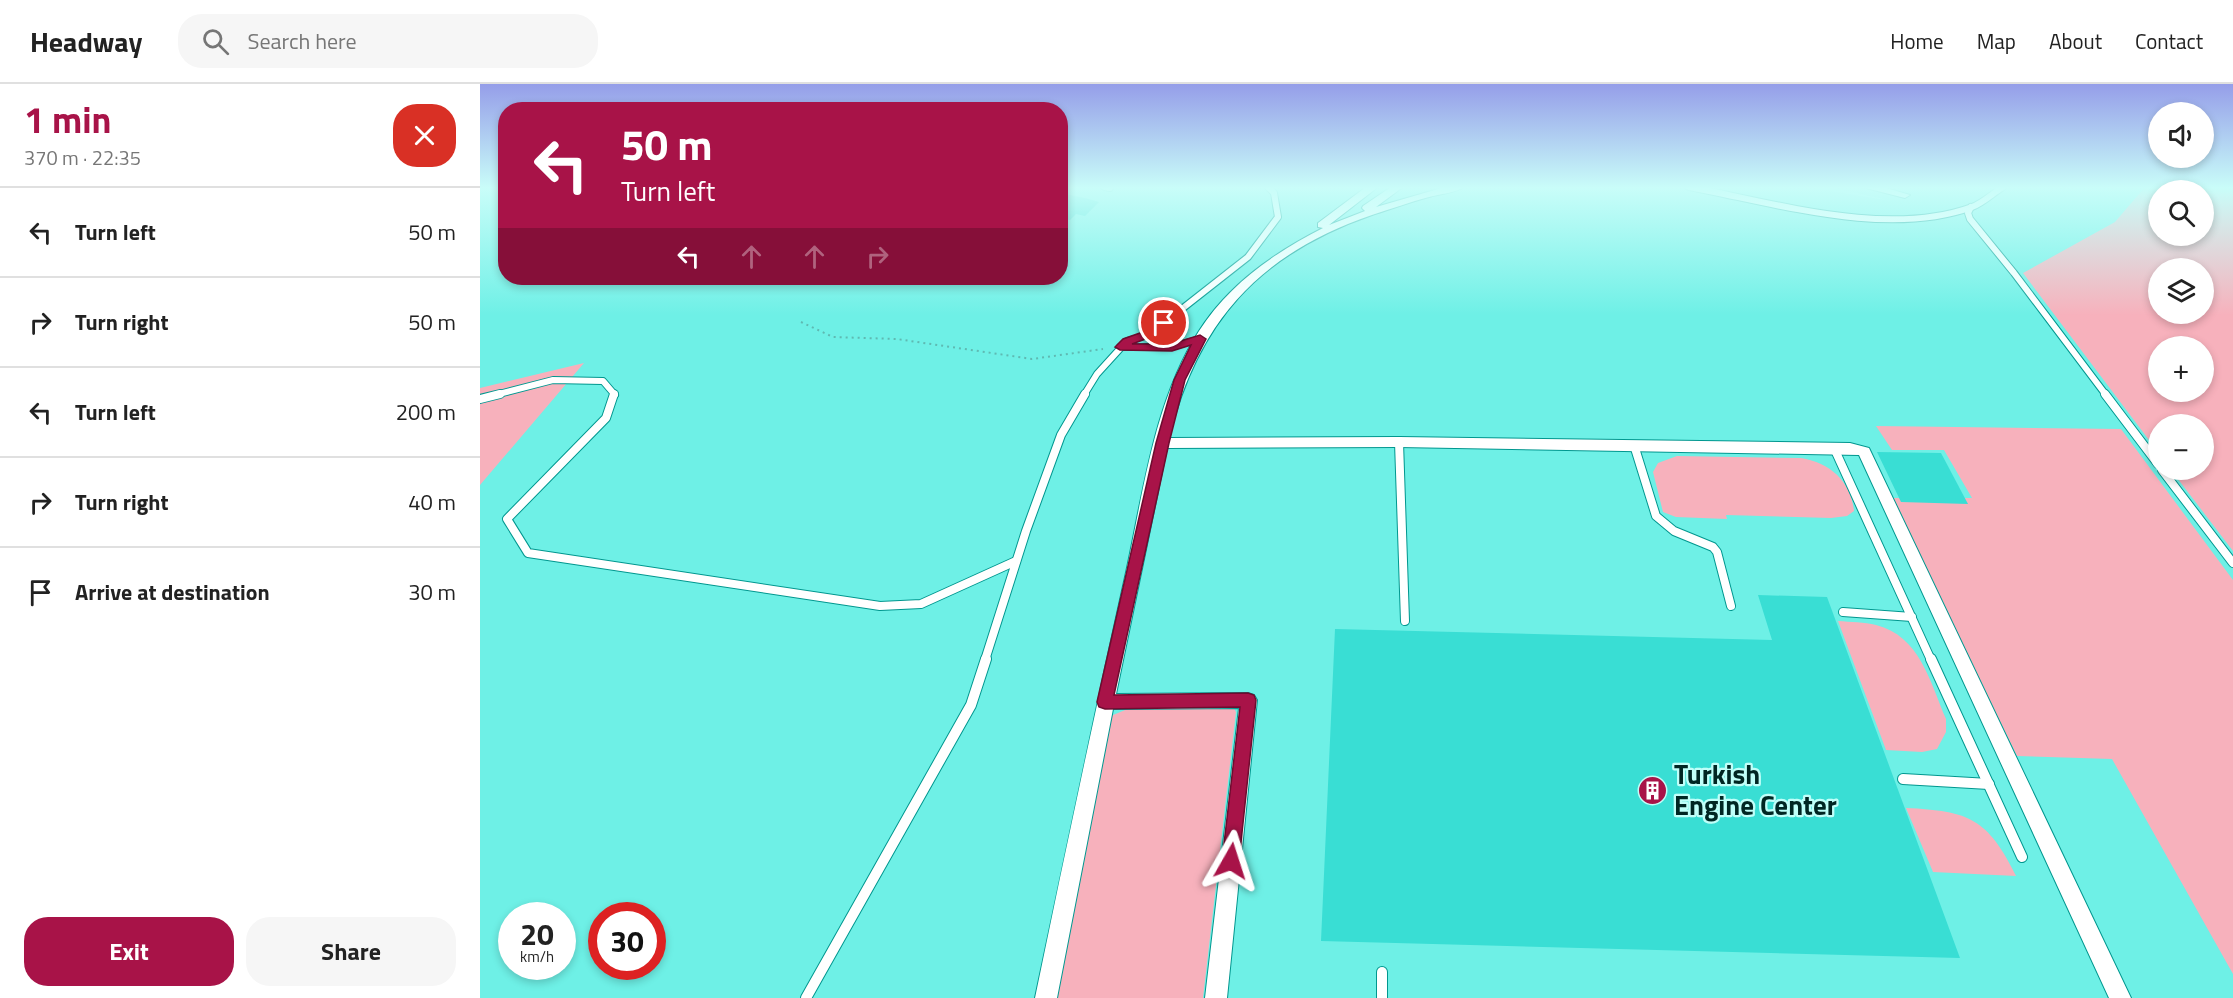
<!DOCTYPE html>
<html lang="en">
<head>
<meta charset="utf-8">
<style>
	:root { --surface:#fff; --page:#f6f6f6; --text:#222; --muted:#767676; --line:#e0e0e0; --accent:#a81348 }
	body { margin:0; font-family:"Titillium Web",sans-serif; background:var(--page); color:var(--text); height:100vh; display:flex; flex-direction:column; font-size:22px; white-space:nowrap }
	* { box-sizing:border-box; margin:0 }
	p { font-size:20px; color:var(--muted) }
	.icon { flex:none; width:33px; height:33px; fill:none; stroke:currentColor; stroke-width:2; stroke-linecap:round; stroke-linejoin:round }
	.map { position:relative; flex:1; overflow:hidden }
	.drawer { display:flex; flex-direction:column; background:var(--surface); width:480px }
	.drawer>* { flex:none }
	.banner { position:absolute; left:18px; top:18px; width:570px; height:183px; border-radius:24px; box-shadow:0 3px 9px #0003; background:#a81348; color:#fff; overflow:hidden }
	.buttons { position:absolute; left:1668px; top:18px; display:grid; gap:12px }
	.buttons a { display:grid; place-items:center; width:66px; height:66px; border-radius:50%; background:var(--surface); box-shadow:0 3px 9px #0003; font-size:30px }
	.speed { position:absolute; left:18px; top:818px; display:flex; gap:12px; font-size:30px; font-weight:700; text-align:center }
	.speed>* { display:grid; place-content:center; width:78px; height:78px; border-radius:50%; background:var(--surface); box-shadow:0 3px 9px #0003; line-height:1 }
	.speed small { font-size:15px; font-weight:400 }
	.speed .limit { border:9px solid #d22; background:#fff; color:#111 }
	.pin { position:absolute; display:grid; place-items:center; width:51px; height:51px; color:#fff; margin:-26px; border:3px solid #fff; border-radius:50%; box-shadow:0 2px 6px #0007 }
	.me { position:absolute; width:66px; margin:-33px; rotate:6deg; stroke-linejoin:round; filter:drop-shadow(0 0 4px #0008) }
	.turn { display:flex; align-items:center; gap:21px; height:126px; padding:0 24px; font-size:27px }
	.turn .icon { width:78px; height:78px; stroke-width:2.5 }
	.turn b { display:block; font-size:42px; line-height:51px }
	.lanes { display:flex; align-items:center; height:57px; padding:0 24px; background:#0003; justify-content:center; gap:30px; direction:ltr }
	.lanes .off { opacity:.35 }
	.round { display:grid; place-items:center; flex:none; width:63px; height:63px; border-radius:24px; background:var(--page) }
	.head { display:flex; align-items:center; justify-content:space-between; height:102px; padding:0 24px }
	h1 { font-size:36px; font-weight:700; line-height:45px; color:var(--accent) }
	.action { display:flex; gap:12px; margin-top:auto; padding:12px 24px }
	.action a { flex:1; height:69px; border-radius:24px; background:var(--accent); color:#fff; font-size:24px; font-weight:700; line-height:69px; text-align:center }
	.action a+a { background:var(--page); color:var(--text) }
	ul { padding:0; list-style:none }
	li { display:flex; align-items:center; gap:18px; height:90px; padding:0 24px; border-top:2px solid var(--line) }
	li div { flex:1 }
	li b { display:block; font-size:22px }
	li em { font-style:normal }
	header { display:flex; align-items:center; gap:36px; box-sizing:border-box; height:84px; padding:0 30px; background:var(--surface); border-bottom:2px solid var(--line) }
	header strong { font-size:28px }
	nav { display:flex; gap:33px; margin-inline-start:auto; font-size:21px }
	.search { width:420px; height:54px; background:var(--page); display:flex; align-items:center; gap:15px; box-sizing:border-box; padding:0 21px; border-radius:24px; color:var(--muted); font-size:22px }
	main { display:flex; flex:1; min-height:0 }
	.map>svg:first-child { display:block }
	.built { fill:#6ef0e6; fill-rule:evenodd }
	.green { fill:#f7b1bc; fill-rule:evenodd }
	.building { fill:#39ded4 }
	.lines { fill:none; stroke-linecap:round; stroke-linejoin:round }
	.lane-far2-casing { stroke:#00978f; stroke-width:8 }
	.lane-far1-casing { stroke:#00978f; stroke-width:10 }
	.lane-casing { stroke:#00978f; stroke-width:12 }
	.street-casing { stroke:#00978f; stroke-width:2 }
	.path { stroke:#5fb9b2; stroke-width:2; stroke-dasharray:2 4; stroke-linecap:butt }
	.lane-far2 { stroke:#fff; stroke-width:6 }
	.lane-far1 { stroke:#fff; stroke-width:8 }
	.lane { stroke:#fff; stroke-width:10 }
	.street { fill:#fff; fill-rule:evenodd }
	.route { fill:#a81348; stroke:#6d0c2f; stroke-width:1.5 }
	.labels { text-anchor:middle; stroke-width:4.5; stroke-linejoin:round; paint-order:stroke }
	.near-poi-label { font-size:27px; font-weight:bold; fill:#002623; stroke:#c0fff9; text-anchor:start }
</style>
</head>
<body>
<header>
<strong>Headway</strong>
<div class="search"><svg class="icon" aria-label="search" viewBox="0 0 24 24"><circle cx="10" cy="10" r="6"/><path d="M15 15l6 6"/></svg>Search here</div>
<nav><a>Home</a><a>Map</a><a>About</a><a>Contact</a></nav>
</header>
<main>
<section class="drawer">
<div class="head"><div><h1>1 min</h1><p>370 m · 22:35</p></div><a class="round" style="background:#d93025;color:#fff"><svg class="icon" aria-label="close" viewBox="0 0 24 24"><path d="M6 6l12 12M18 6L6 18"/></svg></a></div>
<ul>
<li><svg class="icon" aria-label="left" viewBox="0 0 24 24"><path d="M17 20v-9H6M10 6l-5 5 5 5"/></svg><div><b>Turn left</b></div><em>50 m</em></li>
<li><svg class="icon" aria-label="right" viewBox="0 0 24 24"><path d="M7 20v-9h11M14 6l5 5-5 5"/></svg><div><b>Turn right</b></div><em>50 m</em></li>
<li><svg class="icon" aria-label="left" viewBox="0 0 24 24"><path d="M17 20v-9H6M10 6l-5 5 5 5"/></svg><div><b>Turn left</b></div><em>200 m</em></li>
<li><svg class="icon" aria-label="right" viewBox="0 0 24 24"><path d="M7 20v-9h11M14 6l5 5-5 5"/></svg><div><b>Turn right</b></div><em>40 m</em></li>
<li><svg class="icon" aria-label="arrive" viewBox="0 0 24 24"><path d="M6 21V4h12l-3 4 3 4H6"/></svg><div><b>Arrive at destination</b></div><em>30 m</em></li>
</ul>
<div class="action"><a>Exit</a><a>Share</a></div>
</section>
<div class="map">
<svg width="1753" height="914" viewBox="0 0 1753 914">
	<rect width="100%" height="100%" fill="#88faf1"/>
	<path class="built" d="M0,103H25L26,194H580L581,103H1326L1412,117L1350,103H1753V914H0ZM1678,106H1724V152H1678ZM1678,184H1724V230H1678ZM1678,262H1724V308H1678ZM1678,340H1724V386H1678ZM32,831H82V882H32ZM122,831H172V882H122Z"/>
	<g class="green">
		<path d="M1665,103H1753V467L1691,386H1724V340H1678V368L1543,189L1635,138ZM1678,106H1724V152H1678ZM1678,184H1724V230H1678ZM1678,262H1724V308H1678Z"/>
		<polygon points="104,279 0,401 0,304"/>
		<polygon points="1396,342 1641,345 1753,496 1753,890 1632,675 1537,672 1410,414 1492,414 1464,366 1412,366"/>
		<path d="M1197,372L1321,374C1350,379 1371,397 1374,427L1367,432L1351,434L1246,431L1247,435L1196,433L1183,428L1173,388L1178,379Z"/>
		<path d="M1358,537C1371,538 1384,538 1396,541C1440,552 1450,598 1466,635V648L1457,665L1442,668L1406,666Z"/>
		<polygon points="747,610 756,628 723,914 566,914 621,636 679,612"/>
		<path d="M1426,724C1489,727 1507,734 1536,792L1453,788Z"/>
	</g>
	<g class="building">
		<polygon points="580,109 605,114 619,118 605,132 596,130 590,136 580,134"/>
		<polygon points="1397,368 1461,369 1488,420 1421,418"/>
		<polygon points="1278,511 1347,513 1480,874 841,857 855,545 1292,556"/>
	</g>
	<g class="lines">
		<defs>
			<g id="lane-far2">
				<polyline points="625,103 630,104"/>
				<path d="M1209,103C1295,119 1407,154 1492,123C1503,119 1513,109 1523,103"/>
				<polyline points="1491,123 1488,129 1490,135 1534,189 1626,311"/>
				<polyline points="640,263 691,263 720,255"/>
				<polyline points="15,311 73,296 123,297 135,311"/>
				<polyline points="604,311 617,290 647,257 664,252 684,239 768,173 798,133 794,109 788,103"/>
			</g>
			<g id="lane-far1">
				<polyline points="134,310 126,334 27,435 48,469 400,522 441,520 536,477"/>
				<polyline points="1625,310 1678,380"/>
				<polyline points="0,315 20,310"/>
				<polyline points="919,358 925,537"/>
				<polyline points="1154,361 1176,432 1194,447 1233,463 1237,468 1251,522"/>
				<polyline points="1354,364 1451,576"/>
				<polyline points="1682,386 1753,479"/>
				<polyline points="1363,528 1432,533"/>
				<polyline points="505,576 546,447 581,351 605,310"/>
			</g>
			<g id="lane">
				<polyline points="1451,575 1542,773"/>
				<polyline points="1423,695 1509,700"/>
				<polyline points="902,888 902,914"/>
				<polyline points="326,914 491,621 506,575"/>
			</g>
			<g id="street">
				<path d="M886,103H898L849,141L885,127L882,124L883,122L911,103H923L896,123L965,103H984C975,109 960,110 949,113C930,118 911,125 892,131C779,170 717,238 689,354L919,353L1370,359L1389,364L1651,914H1629L1379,371L919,363L687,364L636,610L768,609L774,611L777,616L747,914H725L759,624L633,625L577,914H555C584,773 614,633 645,493C663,412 673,319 719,247C749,200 794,169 843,144L838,143V139Z"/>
				<polygon points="1382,103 1403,103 1430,111 1425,114"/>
			</g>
		</defs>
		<use href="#lane-far2" class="lane-far2-casing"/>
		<use href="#lane-far1" class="lane-far1-casing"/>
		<use href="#lane" class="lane-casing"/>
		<use href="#street" class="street-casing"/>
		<polyline class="path" points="321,238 353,253 417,255 552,275 623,265"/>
		<use href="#lane-far2" class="lane-far2"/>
		<use href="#lane-far1" class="lane-far1"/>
		<use href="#lane" class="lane"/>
		<use href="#street" class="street"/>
	</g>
	<linearGradient id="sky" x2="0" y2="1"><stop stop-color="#959ee9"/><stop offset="0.45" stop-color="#c9fdf9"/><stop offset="1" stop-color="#c9fdf9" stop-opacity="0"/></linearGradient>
	<rect width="1753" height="231" fill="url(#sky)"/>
	<polygon class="route" points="684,235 689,239 687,241 668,254 652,260 691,260 720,251 726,255 705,296 689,359 634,611 768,609 774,611 776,616 759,777 757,783 751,785 744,783 742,777 760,623 625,625 619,623 617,618 676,359 694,296 711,261 692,267 640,266 635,263 643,255 660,249"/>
	<defs>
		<symbol id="building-disc" viewBox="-11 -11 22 22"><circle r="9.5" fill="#a81348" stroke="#c0fff9"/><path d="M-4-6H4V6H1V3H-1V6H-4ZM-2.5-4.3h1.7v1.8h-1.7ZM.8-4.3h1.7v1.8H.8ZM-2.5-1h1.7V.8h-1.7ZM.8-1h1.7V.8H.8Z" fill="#fff"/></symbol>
	</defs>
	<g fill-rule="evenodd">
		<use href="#building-disc" x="1156" y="690" width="33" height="33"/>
	</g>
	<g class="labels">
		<g class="near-poi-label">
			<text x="1194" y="700">Turkish<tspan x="1194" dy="31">Engine Center</tspan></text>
		</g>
	</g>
</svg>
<div class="buttons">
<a><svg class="icon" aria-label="sound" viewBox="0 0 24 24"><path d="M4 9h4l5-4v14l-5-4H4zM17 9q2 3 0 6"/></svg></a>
<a><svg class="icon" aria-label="search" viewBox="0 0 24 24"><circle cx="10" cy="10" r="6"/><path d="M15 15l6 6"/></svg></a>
<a><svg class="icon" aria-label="layers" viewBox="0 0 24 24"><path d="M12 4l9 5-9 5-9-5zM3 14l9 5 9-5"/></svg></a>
<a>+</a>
<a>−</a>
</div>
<div class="speed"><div>20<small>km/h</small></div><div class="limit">30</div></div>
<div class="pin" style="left:684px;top:239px;background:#d93025"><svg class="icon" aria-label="arrive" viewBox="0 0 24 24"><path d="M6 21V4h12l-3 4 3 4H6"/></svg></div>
<svg class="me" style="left:751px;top:777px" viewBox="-20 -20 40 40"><path d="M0-17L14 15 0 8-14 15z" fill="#a81348" stroke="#fff" stroke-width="4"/></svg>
<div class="banner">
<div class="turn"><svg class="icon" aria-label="left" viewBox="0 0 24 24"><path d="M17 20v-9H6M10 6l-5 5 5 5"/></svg><div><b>50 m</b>Turn left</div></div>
<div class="lanes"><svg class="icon" aria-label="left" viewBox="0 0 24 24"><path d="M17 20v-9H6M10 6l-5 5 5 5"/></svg><svg class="icon off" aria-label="ahead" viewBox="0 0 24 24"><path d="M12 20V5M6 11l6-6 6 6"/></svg><svg class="icon off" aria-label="ahead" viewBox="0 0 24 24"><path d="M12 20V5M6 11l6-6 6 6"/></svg><svg class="icon off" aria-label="right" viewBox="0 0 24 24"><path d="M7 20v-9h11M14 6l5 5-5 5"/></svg></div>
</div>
</div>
</main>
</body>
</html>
